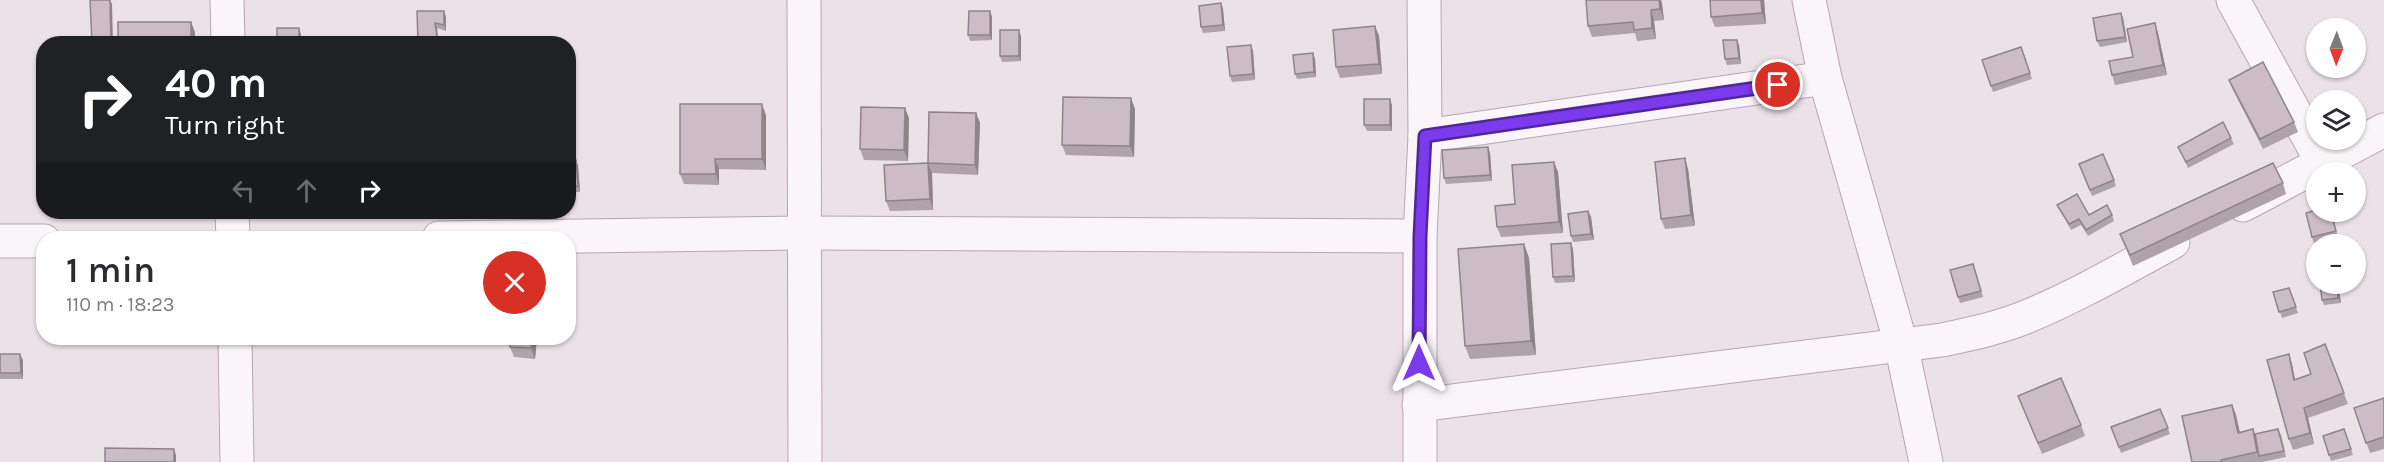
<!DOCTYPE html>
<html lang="en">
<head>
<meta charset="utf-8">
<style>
	:root { --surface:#fff; --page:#f7f7f7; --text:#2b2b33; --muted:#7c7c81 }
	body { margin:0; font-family:Karla,sans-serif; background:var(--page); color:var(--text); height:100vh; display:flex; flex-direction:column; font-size:22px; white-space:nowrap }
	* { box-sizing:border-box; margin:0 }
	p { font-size:20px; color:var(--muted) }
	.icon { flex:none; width:33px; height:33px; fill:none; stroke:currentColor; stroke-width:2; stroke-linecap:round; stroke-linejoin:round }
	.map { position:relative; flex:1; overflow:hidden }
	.details { position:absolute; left:36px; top:231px; width:540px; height:114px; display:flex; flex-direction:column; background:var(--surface); border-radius:24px; box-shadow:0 2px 4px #0004 }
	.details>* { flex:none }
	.hud { position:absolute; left:36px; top:36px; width:540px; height:183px; border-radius:24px; box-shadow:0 2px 4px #0004; background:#202124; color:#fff; overflow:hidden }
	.needle { width:39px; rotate:181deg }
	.buttons { position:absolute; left:2306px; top:18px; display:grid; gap:12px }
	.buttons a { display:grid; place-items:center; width:60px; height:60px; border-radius:50%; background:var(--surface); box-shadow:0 2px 4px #0004; font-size:30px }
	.pin { position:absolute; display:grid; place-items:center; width:51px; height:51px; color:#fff; margin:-26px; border:3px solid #fff; border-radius:50%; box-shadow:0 2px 6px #0007 }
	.me { position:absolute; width:66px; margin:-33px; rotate:0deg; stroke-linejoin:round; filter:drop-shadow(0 0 4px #0008) }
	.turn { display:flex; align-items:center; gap:21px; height:126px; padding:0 30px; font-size:27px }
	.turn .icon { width:78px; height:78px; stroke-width:2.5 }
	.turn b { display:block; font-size:42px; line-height:51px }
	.lanes { display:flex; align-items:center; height:57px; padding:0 30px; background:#0003; justify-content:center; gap:30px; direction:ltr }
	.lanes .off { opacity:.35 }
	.round { display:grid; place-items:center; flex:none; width:63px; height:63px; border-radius:32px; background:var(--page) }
	.summary { display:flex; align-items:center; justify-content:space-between; height:102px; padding:0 30px }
	h1 { font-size:36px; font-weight:600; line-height:45px }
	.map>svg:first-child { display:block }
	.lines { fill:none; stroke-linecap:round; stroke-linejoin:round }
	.minor-casing { stroke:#b6a7b0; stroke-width:35 }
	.minor { stroke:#f9f5f8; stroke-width:33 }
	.wall { fill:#afa2a9 }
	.shaded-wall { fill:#8e848a }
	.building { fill:#cbbcc5; stroke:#8e848a; stroke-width:1.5 }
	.route-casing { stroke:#51269a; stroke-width:15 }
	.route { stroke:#7c3aed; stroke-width:10 }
</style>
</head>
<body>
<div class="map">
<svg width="2384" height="462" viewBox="0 0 2384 462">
	<rect width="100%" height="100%" fill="#ebe2e8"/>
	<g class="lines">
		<defs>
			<g id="minor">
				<polyline points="227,0 228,44"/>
				<polyline points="804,0 805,462"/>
				<polyline points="1809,0 1825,78 1901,344 1926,462"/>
				<polyline points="2233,0 2322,162"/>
				<polyline points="1425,136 1825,78"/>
				<polyline points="2243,205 2384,130"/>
				<polyline points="232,212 233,238"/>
				<polyline points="439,238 805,233 1420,236"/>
				<polyline points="0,241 44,241"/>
				<polyline points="235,338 237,462"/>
				<path d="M1419,405L1942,340C1970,334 1999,328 2026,317C2077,296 2125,268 2173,242"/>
				<polyline points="1420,462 1420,236 1425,136 1424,0"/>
			</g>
		</defs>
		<use href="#minor" class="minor-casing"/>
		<use href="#minor" class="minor"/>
	</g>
	<g class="wall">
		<polygon points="1586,0 1661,0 1664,20 1654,21 1656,39 1637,41 1635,33 1592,37 1588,26"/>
		<polygon points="1710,0 1764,0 1766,24 1715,27 1711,17"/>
		<polygon points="1221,3 1223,9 1225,31 1203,33 1201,27"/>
		<polygon points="417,11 446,17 446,31 437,28"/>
		<polygon points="990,11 992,17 992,40 970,41 968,35"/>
		<polygon points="2121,13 2123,18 2127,42 2100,47 2097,41"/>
		<polygon points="2155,23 2158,33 2167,75 2115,85 2112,75 2133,57"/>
		<polygon points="1021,36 1021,61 1002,62 1000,56"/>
		<polygon points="1379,36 1382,74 1340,78 1336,67"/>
		<polygon points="1251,45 1253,51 1255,80 1232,82 1230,76"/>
		<polygon points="1739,45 1741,64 1727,65 1725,59"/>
		<polygon points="1313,53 1315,59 1316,77 1297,79 1295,74"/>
		<polygon points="1982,60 2030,73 2032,79 1993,92"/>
		<polygon points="2229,80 2294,122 2298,132 2263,149 2233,90"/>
		<polygon points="1392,105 1392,131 1367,131 1364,125"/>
		<polygon points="1135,109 1134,157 1066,155 1062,145"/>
		<polygon points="976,113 980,123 978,175 932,173 933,210 890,211 886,201 928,163"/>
		<polygon points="766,115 766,170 719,169 719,185 684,184 680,174"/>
		<polygon points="909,118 908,161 864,160 860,149"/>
		<polygon points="2231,138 2234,144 2188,168 2178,147"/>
		<polygon points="1490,153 1492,181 1446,184 1444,178"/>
		<polygon points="568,160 576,160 578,166 580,192 568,192"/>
		<polygon points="1554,162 1558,172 1563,233 1501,237 1497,227"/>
		<polygon points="2079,165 2114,180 2116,186 2092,196"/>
		<polygon points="1688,169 1695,226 1665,229 1661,219"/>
		<polygon points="2283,183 2286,194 2133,266 2120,234"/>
		<polygon points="2057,205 2089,215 2112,215 2114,221 2088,236 2081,225 2071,230 2060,210"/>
		<polygon points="1588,211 1591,217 1594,240 1573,242 1571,236"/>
		<polygon points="2316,212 2331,212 2338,237 2314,243 2312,237"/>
		<polygon points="1571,243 1573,249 1575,282 1555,283 1553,277"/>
		<polygon points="1524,244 1529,258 1536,355 1470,359 1465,346"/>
		<polygon points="1975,270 1983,297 1960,303 1958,297"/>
		<polygon points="2320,284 2338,284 2341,303 2324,305 2322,300"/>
		<polygon points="2289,288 2298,313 2282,318 2273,292"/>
		<polygon points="428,338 449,338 450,341 430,342"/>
		<polygon points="537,338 535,359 514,357 510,347"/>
		<polygon points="2325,344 2348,404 2308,418 2314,444 2293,450 2289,439 2292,364 2295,380 2311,374"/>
		<polygon points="0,354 23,360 23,379 0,379"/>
		<polygon points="2018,396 2081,425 2085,436 2042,454"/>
		<polygon points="2384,398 2384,449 2370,453 2354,408"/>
		<polygon points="2232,405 2236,415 2240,433 2253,429 2255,434 2281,434 2286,457 2262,462 2192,462"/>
		<polygon points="2160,409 2170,434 2121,453 2111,427"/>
		<polygon points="2344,429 2353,455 2331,461 2323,436"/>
	</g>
	<g class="shaded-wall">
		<polygon points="110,0 112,4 113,44 111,44"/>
		<polygon points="1659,0 1661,0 1662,3 1664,20 1660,9"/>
		<polygon points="1761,0 1764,0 1766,24 1762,13"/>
		<polygon points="1221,3 1223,9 1225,31 1223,25"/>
		<polygon points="1651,10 1654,21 1656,39 1652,28"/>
		<polygon points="444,11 446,17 446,31 444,25"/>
		<polygon points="990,11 992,17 992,40 990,35"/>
		<polygon points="2121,13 2123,18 2127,42 2125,37"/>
		<polygon points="191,22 195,32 195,44 191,44"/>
		<polygon points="435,23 437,28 439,44 438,44"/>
		<polygon points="2155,23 2158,33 2167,75 2163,65"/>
		<polygon points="1375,26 1379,36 1382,74 1379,64"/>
		<polygon points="299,28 301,34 301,44 299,44"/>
		<polygon points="1019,30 1021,36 1021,61 1019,56"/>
		<polygon points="1737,40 1739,45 1741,64 1739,58"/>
		<polygon points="1251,45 1253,51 1255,80 1253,74"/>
		<polygon points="1313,53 1315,59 1316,77 1314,72"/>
		<polygon points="1131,98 1135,109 1134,157 1130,146"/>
		<polygon points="1390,99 1392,105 1392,131 1390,125"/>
		<polygon points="762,104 766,115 766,170 762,159"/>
		<polygon points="905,108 909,118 908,161 904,150"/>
		<polygon points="976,113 980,123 978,175 975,165"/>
		<polygon points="1488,147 1490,153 1492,181 1490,175"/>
		<polygon points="1685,158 1688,169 1695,226 1691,215"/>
		<polygon points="715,159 719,169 719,185 716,174"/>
		<polygon points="576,160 578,166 580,192 578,186"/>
		<polygon points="1554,162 1558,172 1563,233 1559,222"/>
		<polygon points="928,163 932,173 933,210 930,199"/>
		<polygon points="1588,211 1591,217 1594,240 1591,234"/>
		<polygon points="1571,243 1573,249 1575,282 1573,276"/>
		<polygon points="1524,244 1529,258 1536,355 1531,341"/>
		<polygon points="2337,284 2338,284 2341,303 2338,298"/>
		<polygon points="532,338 537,338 535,359 531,348"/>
		<polygon points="20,354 23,360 23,379 21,373"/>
		<polygon points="2289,354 2292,364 2297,391 2294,380"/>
		<polygon points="2232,405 2236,415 2242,443 2238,433"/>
		<polygon points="2304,408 2308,418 2314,444 2310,433"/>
		<polygon points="174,449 176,455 176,462 174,462"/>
	</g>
	<g class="building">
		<polygon points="90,0 110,0 111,44 92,44"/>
		<polygon points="1586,0 1659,0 1660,9 1651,10 1652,28 1634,30 1633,22 1588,26"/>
		<polygon points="1710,0 1761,0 1762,13 1711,17"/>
		<polygon points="1221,3 1223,25 1201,27 1199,6"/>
		<polygon points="417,11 444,11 444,25 435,23 438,44 418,44"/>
		<polygon points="969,11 990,11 990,35 968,35"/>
		<polygon points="2121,13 2125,37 2097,41 2093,18"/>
		<rect x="118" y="22" width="73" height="22"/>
		<polygon points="2155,23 2163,65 2112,75 2109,61 2133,57 2127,29"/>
		<polygon points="1375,26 1379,64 1336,67 1333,30"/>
		<rect x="277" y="28" width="22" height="16"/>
		<rect x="1000" y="30" width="19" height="26"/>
		<polygon points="1723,40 1737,40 1739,58 1725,59"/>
		<polygon points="1251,45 1253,74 1230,76 1227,47"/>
		<polygon points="2021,47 2030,73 1991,86 1982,60"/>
		<polygon points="1313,53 1314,72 1295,74 1293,55"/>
		<polygon points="2263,62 2294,122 2260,139 2229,80"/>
		<polygon points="1063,97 1131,98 1130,146 1062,145"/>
		<rect x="1364" y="99" width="26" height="26"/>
		<polygon points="680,104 762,104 762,159 715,159 716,174 680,174"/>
		<polygon points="861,107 905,108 904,150 860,149"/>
		<polygon points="929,112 976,113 975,165 928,163"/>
		<polygon points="2223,122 2231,138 2186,162 2178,147"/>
		<polygon points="1488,147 1490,175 1444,178 1442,150"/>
		<polygon points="2103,154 2114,180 2090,190 2079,164"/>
		<polygon points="1685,158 1691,215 1661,219 1655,162"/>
		<polygon points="568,160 576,160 578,186 568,187"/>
		<polygon points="1554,162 1559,222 1497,227 1495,206 1515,204 1512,165"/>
		<polygon points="928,163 930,199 886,201 884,165"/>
		<polygon points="2273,163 2283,183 2130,255 2120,234"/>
		<polygon points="2077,194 2089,215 2107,205 2112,215 2086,230 2079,219 2069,224 2057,205"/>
		<polygon points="2316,210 2316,212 2331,212 2336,231 2312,237 2306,213"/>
		<polygon points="1588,211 1591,234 1571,236 1568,214"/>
		<polygon points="1571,243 1573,276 1553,277 1551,244"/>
		<polygon points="1524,244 1531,341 1465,346 1458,249"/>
		<polygon points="1973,264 1981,291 1958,297 1950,270"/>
		<polygon points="2320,284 2337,284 2338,298 2322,300"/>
		<polygon points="2289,288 2296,307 2279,312 2273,292"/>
		<polygon points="510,338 532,338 531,348 510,347"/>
		<polygon points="2325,344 2344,393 2304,408 2310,433 2289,439 2267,360 2289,354 2294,380 2311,374 2304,353"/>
		<polygon points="0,354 20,354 21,373 0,373"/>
		<polygon points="2061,378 2081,425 2038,443 2018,396"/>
		<polygon points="2384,398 2384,437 2366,443 2354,408"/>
		<polygon points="2232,405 2238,433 2253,429 2257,452 2221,460 2222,462 2192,462 2182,416"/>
		<polygon points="2160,409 2168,428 2119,447 2111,427"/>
		<polygon points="2278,429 2284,451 2259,456 2255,434"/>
		<polygon points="2344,429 2351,449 2329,455 2323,436"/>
		<polygon points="105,448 174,449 174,462 105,462"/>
	</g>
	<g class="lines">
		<defs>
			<polyline id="route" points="1419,363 1420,236 1425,136 1778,85"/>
		</defs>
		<use href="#route" class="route-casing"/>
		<use href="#route" class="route"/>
	</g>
</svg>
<div class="buttons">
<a><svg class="needle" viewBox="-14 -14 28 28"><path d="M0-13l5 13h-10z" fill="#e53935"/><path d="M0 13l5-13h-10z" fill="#7c7c81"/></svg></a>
<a><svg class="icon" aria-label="layers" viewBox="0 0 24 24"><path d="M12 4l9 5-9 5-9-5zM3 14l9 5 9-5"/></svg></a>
<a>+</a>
<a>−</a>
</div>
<div class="pin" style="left:1778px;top:85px;background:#d93025"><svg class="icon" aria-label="arrive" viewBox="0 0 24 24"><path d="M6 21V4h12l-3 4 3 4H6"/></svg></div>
<svg class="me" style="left:1419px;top:363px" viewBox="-20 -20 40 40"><path d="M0-17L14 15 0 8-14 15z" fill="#7c3aed" stroke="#fff" stroke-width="4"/></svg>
<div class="hud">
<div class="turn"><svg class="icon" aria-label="right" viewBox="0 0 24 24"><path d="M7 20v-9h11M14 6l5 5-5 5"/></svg><div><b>40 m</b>Turn right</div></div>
<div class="lanes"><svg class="icon off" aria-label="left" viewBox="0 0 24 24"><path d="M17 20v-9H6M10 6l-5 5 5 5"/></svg><svg class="icon off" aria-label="ahead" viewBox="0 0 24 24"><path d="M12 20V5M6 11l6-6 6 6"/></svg><svg class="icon" aria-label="right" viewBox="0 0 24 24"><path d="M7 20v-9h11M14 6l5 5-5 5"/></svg></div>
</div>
<section class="details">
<div class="summary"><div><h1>1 min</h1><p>110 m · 18:23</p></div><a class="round" style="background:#d93025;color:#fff"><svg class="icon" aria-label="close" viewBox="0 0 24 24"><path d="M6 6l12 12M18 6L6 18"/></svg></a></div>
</section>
</div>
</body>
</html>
